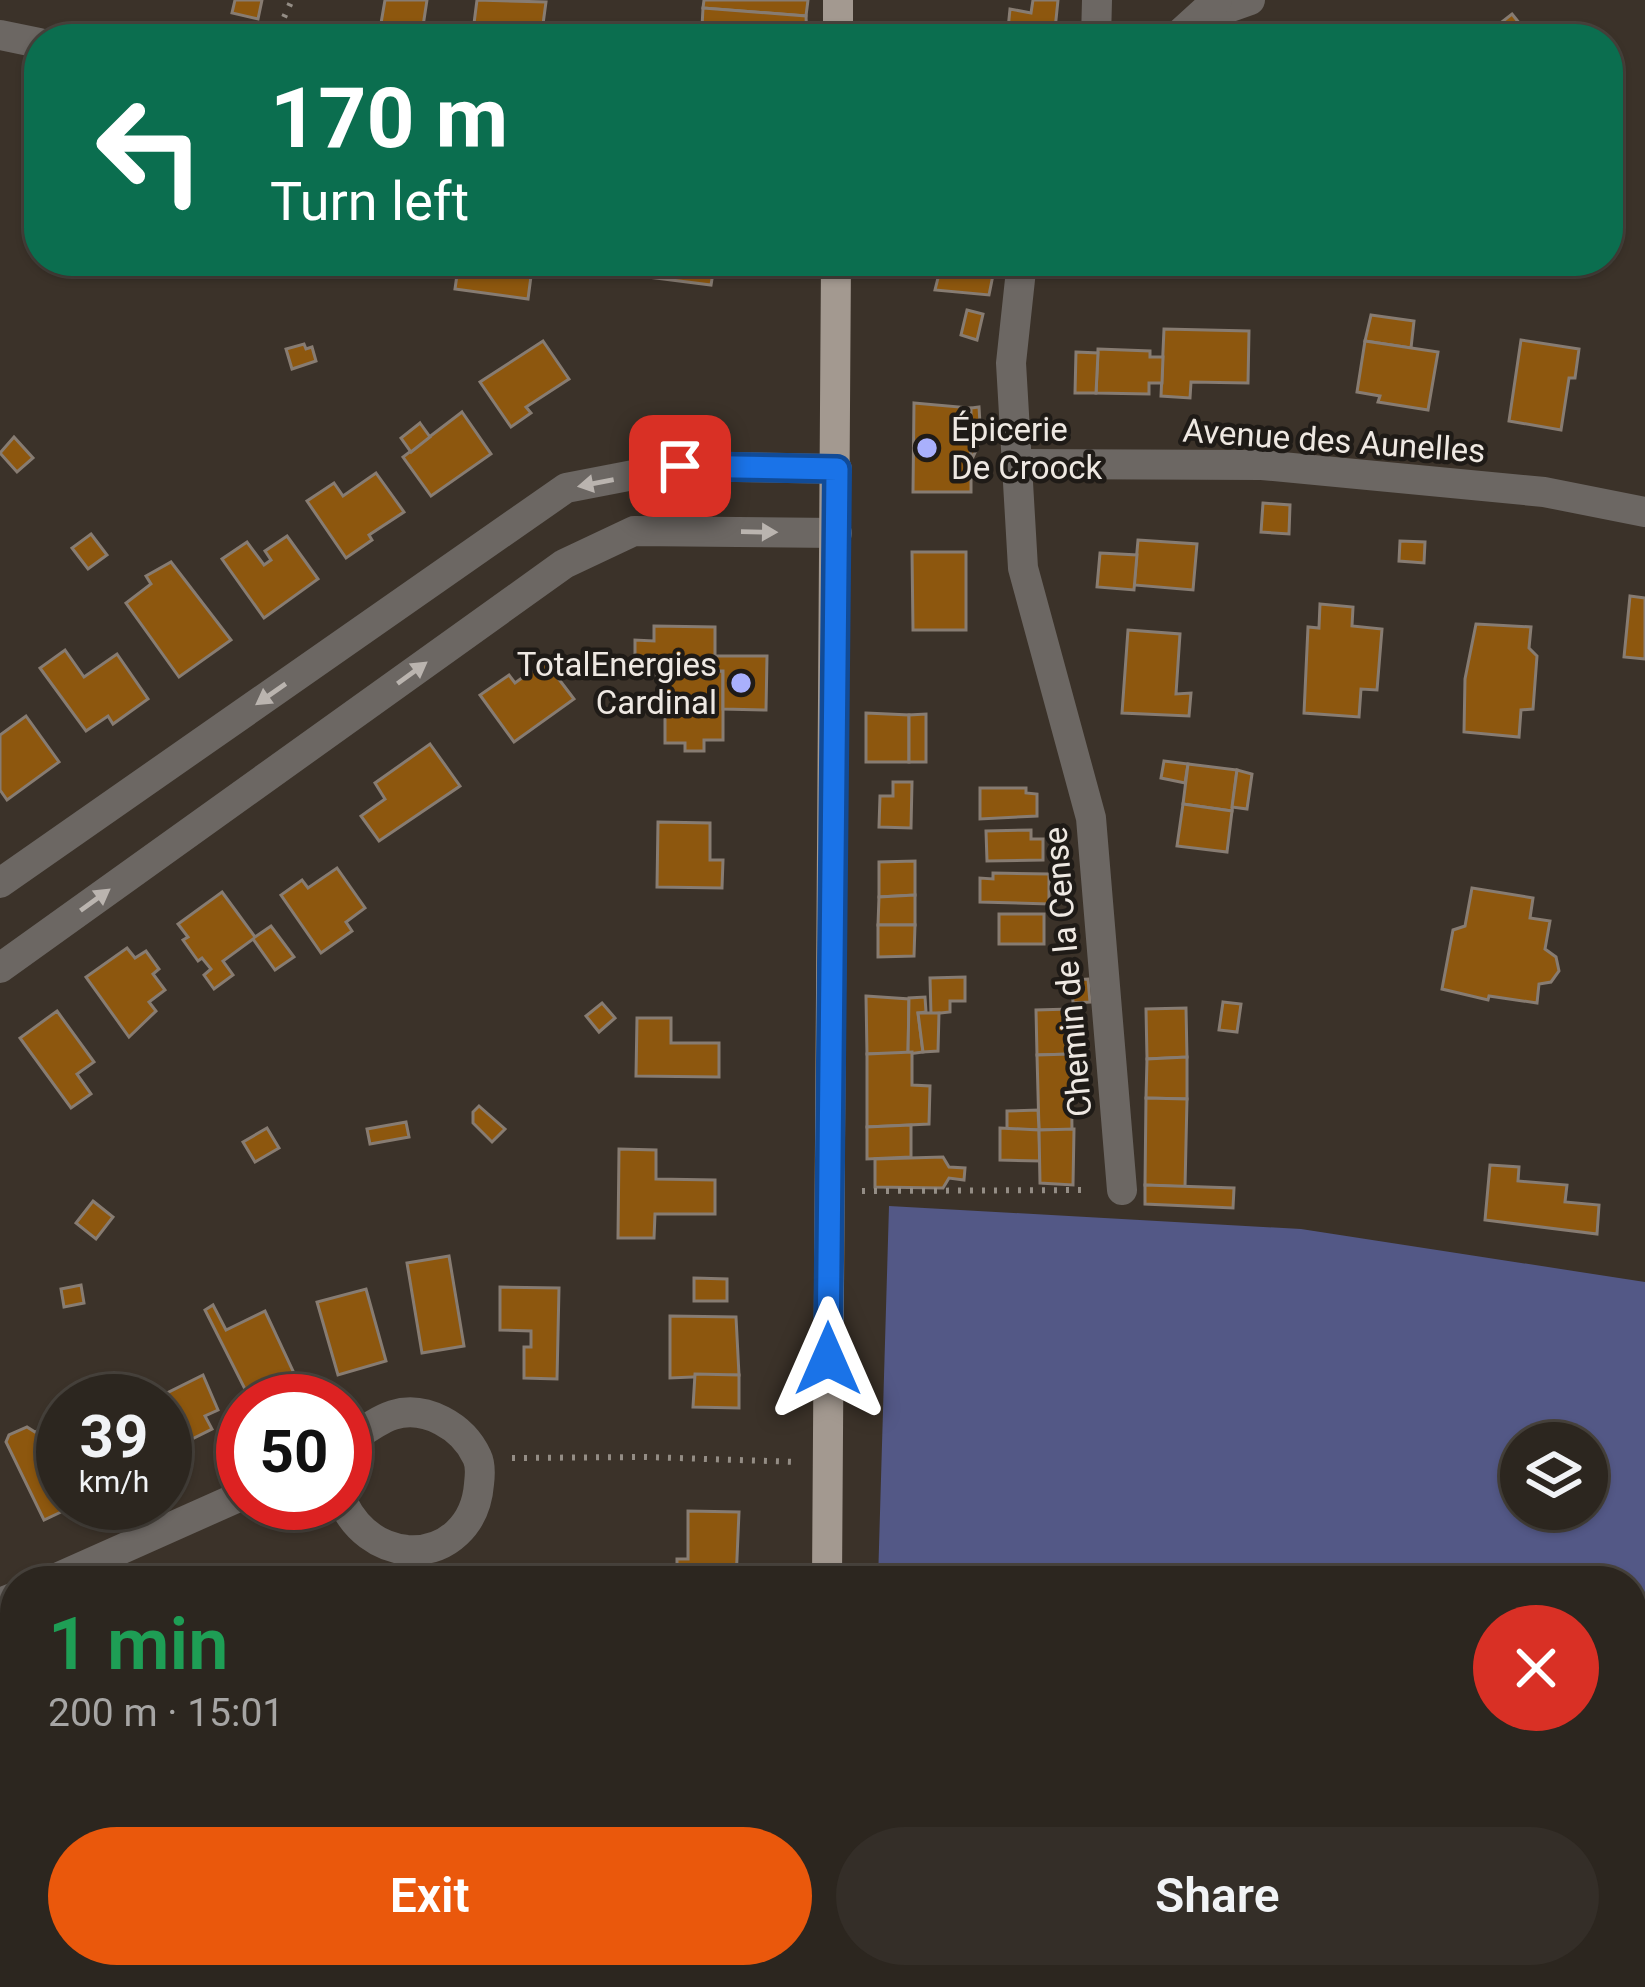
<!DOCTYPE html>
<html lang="en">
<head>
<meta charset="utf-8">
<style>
	:root { --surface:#2c261f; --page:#342e28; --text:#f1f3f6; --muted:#a6a5a4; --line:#48433d; --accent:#ea580c }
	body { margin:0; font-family:Roboto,sans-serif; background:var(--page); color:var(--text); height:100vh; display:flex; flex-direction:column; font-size:45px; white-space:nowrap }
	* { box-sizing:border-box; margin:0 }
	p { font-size:39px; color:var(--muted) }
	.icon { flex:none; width:66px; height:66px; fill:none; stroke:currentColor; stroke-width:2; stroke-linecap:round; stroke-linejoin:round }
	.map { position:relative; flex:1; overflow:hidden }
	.panel { position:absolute; left:0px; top:1566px; width:1647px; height:423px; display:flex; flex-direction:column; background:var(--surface); border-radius:48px 48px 0 0; box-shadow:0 3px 9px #0004,0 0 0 3px var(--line) }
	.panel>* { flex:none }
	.banner { position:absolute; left:24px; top:24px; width:1599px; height:252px; border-radius:48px; box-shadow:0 3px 9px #0004,0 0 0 3px var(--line); background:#0b6e4f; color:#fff; overflow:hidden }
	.fabs { position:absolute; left:1500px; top:1422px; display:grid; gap:24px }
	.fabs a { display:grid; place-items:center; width:108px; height:108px; border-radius:50%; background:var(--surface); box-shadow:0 3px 9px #0004,0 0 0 3px var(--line); font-size:60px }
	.speed { position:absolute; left:36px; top:1374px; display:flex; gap:24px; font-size:60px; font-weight:700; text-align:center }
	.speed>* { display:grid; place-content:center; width:156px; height:156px; border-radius:50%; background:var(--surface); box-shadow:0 3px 9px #0004,0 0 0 3px var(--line); line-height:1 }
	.speed small { font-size:30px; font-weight:400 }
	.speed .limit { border:18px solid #d22; background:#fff; color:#111 }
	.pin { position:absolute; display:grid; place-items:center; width:102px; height:102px; color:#fff; margin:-51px; border-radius:24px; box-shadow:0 6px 18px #0006 }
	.me { position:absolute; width:132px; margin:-66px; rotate:0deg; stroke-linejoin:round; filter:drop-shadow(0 0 9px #0008) }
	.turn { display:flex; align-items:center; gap:42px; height:252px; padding:0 48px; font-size:54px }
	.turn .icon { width:156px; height:156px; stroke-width:2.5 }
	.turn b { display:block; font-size:84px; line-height:102px }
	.round { display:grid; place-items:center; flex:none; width:126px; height:126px; border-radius:63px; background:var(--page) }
	.headline { display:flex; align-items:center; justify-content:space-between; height:204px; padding:0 48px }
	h1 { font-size:72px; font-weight:600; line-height:90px; color:#1e9e55 }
	.primary-button { display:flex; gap:24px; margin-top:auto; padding:24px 48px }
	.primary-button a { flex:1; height:138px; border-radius:72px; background:var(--accent); color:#fff; font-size:48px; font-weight:600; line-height:138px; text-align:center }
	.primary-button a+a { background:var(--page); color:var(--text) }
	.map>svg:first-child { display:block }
	.green { fill:#535886; fill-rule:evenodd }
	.building { fill:#8d570e; stroke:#877c72; stroke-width:3 }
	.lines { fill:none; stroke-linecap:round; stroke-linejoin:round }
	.path { stroke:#948d85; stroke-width:6; stroke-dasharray:3 9; stroke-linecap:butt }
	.minor { stroke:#6c6763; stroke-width:30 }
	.major { stroke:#a39990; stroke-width:30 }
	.oneway { fill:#bab4af }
	.route-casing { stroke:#114b97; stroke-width:30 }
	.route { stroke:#1a73e8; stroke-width:21 }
	.poi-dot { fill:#a9b0fc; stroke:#1f1b17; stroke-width:4.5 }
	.labels { text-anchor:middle; stroke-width:9; stroke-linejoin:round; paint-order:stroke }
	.poi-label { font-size:33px; fill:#eee8e2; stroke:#1f1b17; text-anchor:start }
	.street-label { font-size:33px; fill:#eee8e2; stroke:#1f1b17 }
</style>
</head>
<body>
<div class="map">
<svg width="1645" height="1987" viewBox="0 0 1645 1987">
	<rect width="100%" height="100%" fill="#3b3229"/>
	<path class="green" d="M889,1206L1301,1229L1645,1282V1793L1632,1795V1581H878ZM1521,1443H1587V1509H1521Z"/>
	<g class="building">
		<polygon points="235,0 262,0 258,19 232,13"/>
		<polygon points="385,0 427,0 421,39 379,35"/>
		<polygon points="477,0 546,2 541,39 472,39"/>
		<polygon points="704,0 808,0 806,16 703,8"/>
		<polygon points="1033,0 1058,0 1054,39 1007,39 1010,9 1031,13"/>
		<polygon points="703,8 806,16 807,39 702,27"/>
		<polygon points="1512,14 1532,39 1480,39"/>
		<polygon points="459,261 533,261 528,299 455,289"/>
		<polygon points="617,261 715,261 711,285 616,273"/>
		<polygon points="941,261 989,261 989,270 941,266"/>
		<polygon points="941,266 994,270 989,295 935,290"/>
		<polygon points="967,310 983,314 977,340 961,335"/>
		<polygon points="1371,315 1414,321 1411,348 1365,341"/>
		<polygon points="1164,329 1249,331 1248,383 1191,382 1190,398 1161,396"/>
		<polygon points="1521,340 1579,349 1575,378 1569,378 1561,430 1509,421"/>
		<polygon points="543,341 569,379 526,407 531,413 511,427 480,382"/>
		<polygon points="1365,341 1438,352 1428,410 1378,402 1380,396 1357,392"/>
		<polygon points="304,344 306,349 312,347 316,361 292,369 286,349"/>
		<polygon points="1098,349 1150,351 1150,357 1163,357 1162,383 1149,383 1149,394 1096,393"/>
		<polygon points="1076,352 1098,353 1096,393 1075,393"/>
		<polygon points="914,403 971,408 971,492 913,492"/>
		<polygon points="979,407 981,440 971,461 971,408"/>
		<polygon points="462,412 491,454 431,496 403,457"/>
		<polygon points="420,423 430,437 411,452 401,438"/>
		<polygon points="14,437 33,458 17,472 0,453"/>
		<polygon points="376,473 404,512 369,535 372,540 346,558 307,501 334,483 343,496"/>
		<polygon points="1263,503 1290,505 1289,534 1261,532"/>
		<polygon points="91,534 107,555 88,569 72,548"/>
		<polygon points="287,536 318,579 264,618 222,559 247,542 264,565 271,560 265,551"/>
		<polygon points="1138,540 1197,544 1193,590 1134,585"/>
		<polygon points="1400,541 1425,542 1424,563 1399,561"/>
		<polygon points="912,552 966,552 966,630 913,630"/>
		<polygon points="1100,553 1137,555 1134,590 1097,587"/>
		<polygon points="171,562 231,640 179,677 126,603 151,584 146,576"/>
		<polygon points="1630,596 1645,598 1645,659 1624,657"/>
		<polygon points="1320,604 1353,607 1352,626 1382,629 1377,690 1361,689 1359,717 1304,713 1308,627 1319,628"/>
		<polygon points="1476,624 1531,627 1529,648 1537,656 1533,709 1521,710 1519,737 1464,732 1465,679"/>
		<polygon points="654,626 715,627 715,671 723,671 723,740 704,740 704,751 685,751 685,743 665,743 665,675 650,675 651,667 635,667 635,640 654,641"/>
		<polygon points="1128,630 1180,634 1176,694 1191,693 1189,716 1122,713"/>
		<polygon points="65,650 84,677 117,654 148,699 113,724 108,716 86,731 40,668"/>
		<polygon points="715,656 767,656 766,710 723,709 723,671 715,671"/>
		<polygon points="545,661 574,699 514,742 480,695 509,675 515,683"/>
		<polygon points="866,713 909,715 909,762 866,762"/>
		<polygon points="926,714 926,762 909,762 909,715"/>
		<polygon points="26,716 59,762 7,800 0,790 0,735"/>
		<polygon points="430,744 460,786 379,841 361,816 385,799 375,783"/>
		<polygon points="1164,761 1188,764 1185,783 1161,778"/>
		<polygon points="1188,764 1237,770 1232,811 1183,804"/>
		<polygon points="1237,770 1252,774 1247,809 1232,807"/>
		<polygon points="893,782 912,782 911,828 879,827 880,796 893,796"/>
		<polygon points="980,788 1026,788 1026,793 1037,794 1037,816 980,819"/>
		<polygon points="1183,804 1232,811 1227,852 1177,846"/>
		<polygon points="658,822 710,823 710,860 723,860 722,888 657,887"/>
		<polygon points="1031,830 1031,839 1043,839 1043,860 987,861 986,831"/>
		<polygon points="915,861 915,895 879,897 879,862"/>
		<polygon points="337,868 365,908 346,922 352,931 321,953 281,895 302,880 308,888"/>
		<polygon points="993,873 1049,874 1049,904 980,902 980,878 993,879"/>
		<polygon points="1472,888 1533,898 1530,918 1550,921 1545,949 1556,957 1559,971 1551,982 1539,984 1537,1003 1489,996 1488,1000 1442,989 1453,930 1465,926"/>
		<polygon points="222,892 255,937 271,926 294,957 275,970 253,939 223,961 233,975 214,989 204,975 211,969 202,958 198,961 183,940 188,937 178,924"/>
		<polygon points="915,895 915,925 878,925 879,897"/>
		<rect x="999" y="914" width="45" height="30"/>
		<polygon points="878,925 915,925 914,956 878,957"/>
		<polygon points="127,948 135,958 146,951 159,969 153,974 165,990 149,1002 156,1011 129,1037 86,977"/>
		<polygon points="965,977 965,1001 950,1001 950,1012 931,1014 930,978"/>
		<polygon points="1088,979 1090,1002 1073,1003 1072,980"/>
		<polygon points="866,996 909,999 908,1054 867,1054"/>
		<polygon points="925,997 926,1012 918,1013 923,1052 908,1054 909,998"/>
		<polygon points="1223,1002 1241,1004 1237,1032 1219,1030"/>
		<polygon points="602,1003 615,1018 599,1032 586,1016"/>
		<polygon points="1186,1008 1187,1057 1147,1059 1146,1009"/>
		<polygon points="1070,1009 1071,1054 1037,1055 1036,1010"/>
		<polygon points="57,1011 94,1062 77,1074 91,1094 71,1108 20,1038"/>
		<polygon points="918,1013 939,1013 938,1051 923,1052"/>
		<polygon points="637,1018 671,1018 671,1043 719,1043 719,1077 636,1076"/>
		<polygon points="912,1052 912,1085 930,1086 929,1124 867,1127 867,1054"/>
		<polygon points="1071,1054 1072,1130 1039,1130 1037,1055"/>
		<polygon points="1187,1057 1187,1099 1146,1098 1147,1059"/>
		<polygon points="1146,1098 1187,1099 1185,1187 1145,1185"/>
		<polygon points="479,1106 505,1129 492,1142 473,1123 473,1112"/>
		<polygon points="1038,1110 1039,1130 1007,1129 1007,1111"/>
		<polygon points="406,1122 409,1137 370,1144 367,1129"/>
		<polygon points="911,1125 911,1157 867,1159 867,1127"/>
		<polygon points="267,1128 279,1148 255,1162 243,1142"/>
		<polygon points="1000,1128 1039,1130 1040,1161 1000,1160"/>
		<polygon points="1074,1129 1073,1185 1040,1183 1039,1130"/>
		<polygon points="619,1149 656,1150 656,1179 715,1180 715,1214 655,1214 654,1238 618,1238"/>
		<polygon points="943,1157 949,1167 965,1168 964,1180 949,1178 943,1188 875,1187 875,1159"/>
		<polygon points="1490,1165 1519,1167 1518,1181 1567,1185 1565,1202 1599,1205 1597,1234 1485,1220"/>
		<polygon points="1145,1185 1234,1188 1233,1208 1145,1204"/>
		<polygon points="93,1201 113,1217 96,1239 76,1223"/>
		<polygon points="449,1256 464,1346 422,1353 407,1263"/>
		<polygon points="694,1278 727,1279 727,1301 694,1301"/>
		<polygon points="81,1285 84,1303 64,1307 61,1289"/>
		<polygon points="500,1287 559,1288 557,1379 524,1378 524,1347 531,1347 531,1331 500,1330"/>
		<polygon points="366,1289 386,1361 338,1375 317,1302"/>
		<polygon points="213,1305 226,1330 265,1311 300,1386 269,1401 251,1401 205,1310"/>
		<polygon points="670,1316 736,1317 739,1375 670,1378"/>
		<polygon points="695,1374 739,1375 739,1408 693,1407"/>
		<polygon points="203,1375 218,1410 205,1416 212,1429 184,1443 161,1396"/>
		<polygon points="50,1425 63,1452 63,1503 80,1503 44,1520 6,1442 9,1435 27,1427 35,1432"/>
		<polygon points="688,1511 739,1512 736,1581 677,1581 677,1559 688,1559"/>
		<polygon points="0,1716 15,1725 15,1772 1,1775 0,1795"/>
		<polygon points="15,1906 15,1952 0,1953 0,1907"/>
		<polygon points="657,1974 721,1974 721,1978 701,1977 702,1987 657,1987"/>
		<polygon points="1083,1974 1203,1974 1204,1987 1082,1987"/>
		<polygon points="1249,1974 1299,1974 1299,1987 1254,1987 1249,1984"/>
	</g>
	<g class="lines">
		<g class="path">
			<polyline points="274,39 292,0"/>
			<polyline points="862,1191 1089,1190"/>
			<polyline points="512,1458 646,1457 799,1462"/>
		</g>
		<g class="minor">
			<polyline points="1202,17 1250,0"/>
			<polyline points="0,35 39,43"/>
			<polyline points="1096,39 1097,0"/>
			<polyline points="1174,39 1217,0"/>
			<polyline points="1022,261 1011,363 1023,568 1091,818 1122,1190"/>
			<polyline points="1016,464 1262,465 1544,492 1645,512"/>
			<polyline points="0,883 566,488 680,466 837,469"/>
			<polyline points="0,968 564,564 634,531 837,533"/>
			<path d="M343,1503C356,1529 378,1547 407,1550C447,1553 476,1524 479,1484C480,1476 481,1465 477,1457C463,1426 425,1405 393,1415C375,1421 360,1434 345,1444"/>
			<polyline points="50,1581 243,1495"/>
			<polyline points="0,1603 15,1597"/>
		</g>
		<g class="major">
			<polyline points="838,39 838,0"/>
			<polyline points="827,1581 836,261"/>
			<polyline points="824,1987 824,1974"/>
		</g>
	</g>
	<defs><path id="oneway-solid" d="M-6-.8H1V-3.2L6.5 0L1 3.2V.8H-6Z" transform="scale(3)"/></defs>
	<g class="oneway">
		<use href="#oneway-solid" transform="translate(596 483) rotate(169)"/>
		<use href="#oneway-solid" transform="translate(759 532) rotate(1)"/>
		<use href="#oneway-solid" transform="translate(412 673) rotate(-36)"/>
		<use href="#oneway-solid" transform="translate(271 694) rotate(145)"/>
		<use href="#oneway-solid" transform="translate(95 900) rotate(-36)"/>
	</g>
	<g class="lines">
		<defs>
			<polyline id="route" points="680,466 837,469 828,1359"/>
		</defs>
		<use href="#route" class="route-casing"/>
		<use href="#route" class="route"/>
	</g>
	<g class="poi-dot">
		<circle cx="927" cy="448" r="12"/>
		<circle cx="741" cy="683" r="12"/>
	</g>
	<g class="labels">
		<g class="poi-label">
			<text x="951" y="441">Épicerie<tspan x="951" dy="38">De Croock</tspan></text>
			<text x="717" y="676" text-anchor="end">TotalEnergies<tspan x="717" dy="38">Cardinal</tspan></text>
		</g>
		<g class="street-label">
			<text transform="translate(1334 440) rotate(4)" y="12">Avenue des Aunelles</text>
			<text transform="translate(1067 972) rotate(-95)" y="12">Chemin de la Cense</text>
		</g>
	</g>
</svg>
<div class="fabs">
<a><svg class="icon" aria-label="layers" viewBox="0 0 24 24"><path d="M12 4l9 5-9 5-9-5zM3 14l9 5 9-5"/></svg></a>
</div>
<div class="speed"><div>39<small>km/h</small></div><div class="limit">50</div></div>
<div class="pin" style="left:680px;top:466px;background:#d93025"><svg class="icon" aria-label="arrive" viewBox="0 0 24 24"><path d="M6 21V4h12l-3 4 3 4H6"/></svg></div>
<svg class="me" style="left:828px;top:1359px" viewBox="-20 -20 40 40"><path d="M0-17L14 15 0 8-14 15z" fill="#1a73e8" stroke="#fff" stroke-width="4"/></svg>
<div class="banner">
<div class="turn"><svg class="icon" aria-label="left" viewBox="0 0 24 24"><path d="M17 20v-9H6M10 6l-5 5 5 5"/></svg><div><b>170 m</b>Turn left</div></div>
</div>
<section class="panel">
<div class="headline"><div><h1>1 min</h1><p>200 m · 15:01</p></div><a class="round" style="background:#d93025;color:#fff"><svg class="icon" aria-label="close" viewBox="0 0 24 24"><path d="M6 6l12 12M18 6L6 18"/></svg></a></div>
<div class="primary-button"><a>Exit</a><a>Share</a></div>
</section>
</div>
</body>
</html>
